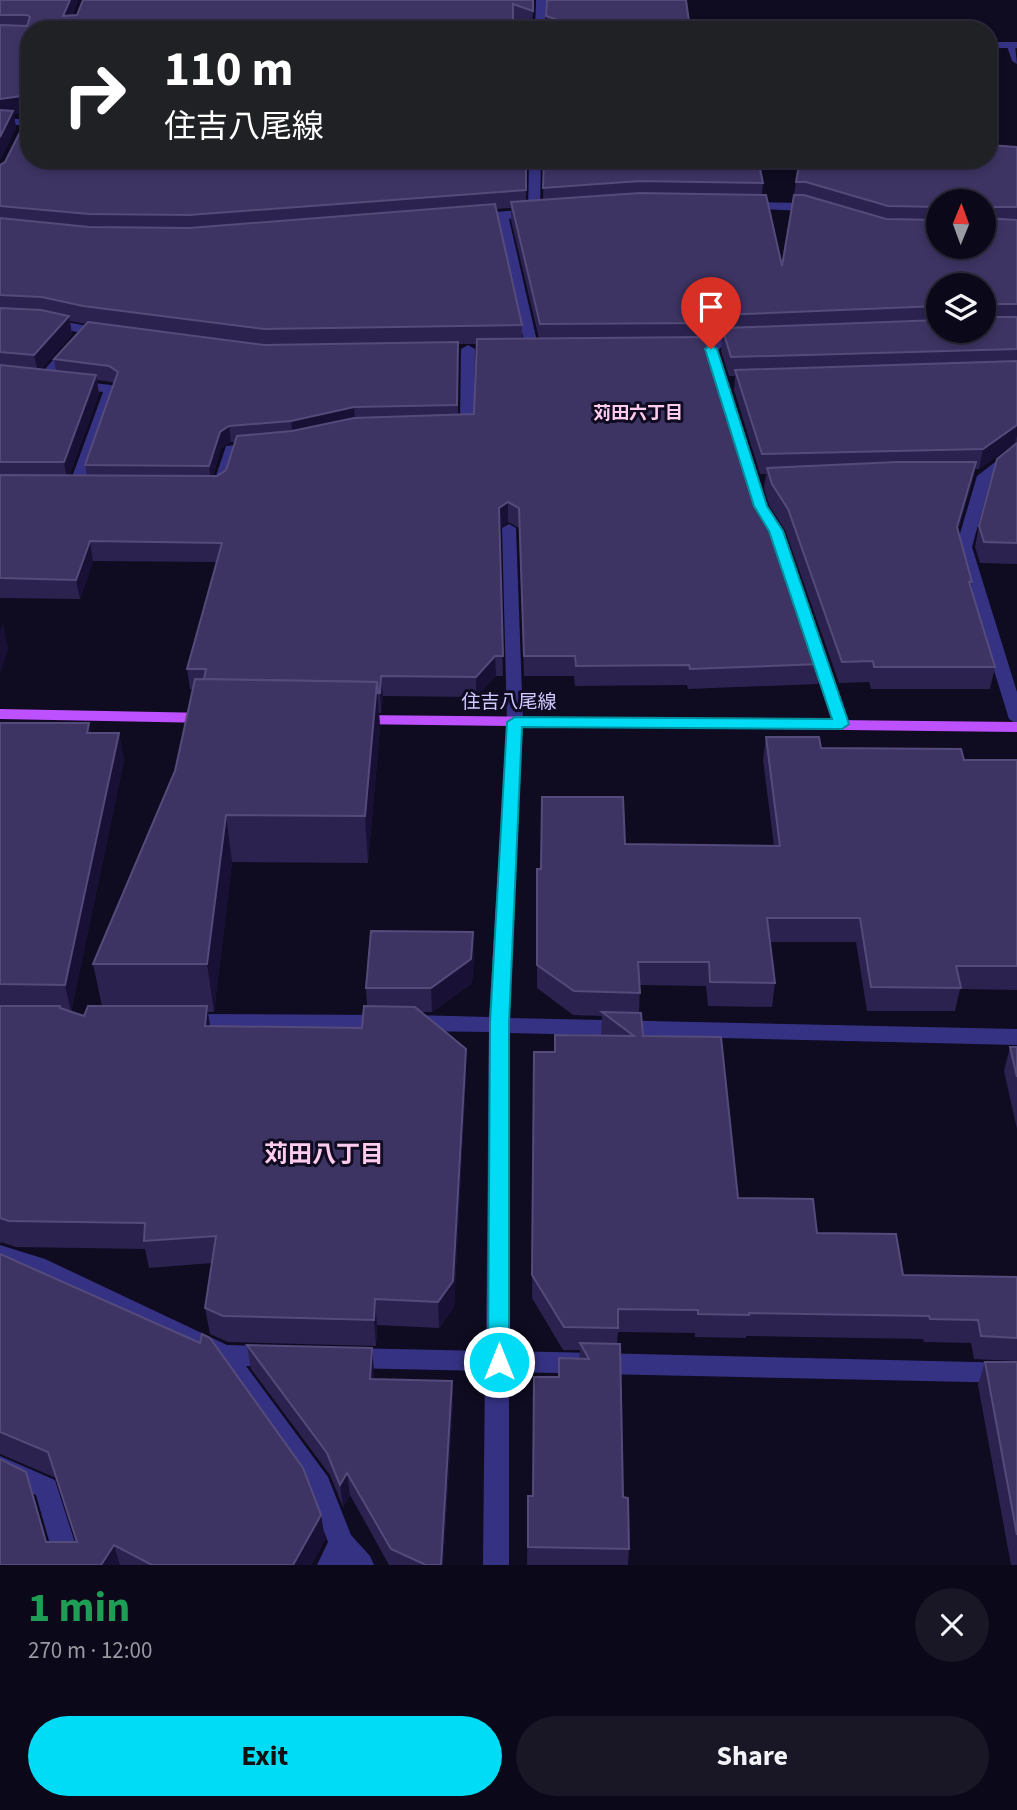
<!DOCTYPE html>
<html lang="en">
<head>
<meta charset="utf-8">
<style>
	:root { --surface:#0b0819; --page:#191626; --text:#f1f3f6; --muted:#9a9aa2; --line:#2b2938; --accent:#00dcf5 }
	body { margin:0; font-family:"Source Sans 3","Noto Sans JP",sans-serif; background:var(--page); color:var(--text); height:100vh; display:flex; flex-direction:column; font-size:26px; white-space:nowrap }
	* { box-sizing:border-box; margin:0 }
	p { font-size:23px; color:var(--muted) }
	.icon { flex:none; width:38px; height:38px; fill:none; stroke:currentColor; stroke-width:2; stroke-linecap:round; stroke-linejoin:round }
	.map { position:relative; height:1565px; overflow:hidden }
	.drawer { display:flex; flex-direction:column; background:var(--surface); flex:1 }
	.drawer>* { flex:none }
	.banner { position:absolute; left:21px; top:21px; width:976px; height:147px; border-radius:28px; box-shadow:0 4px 10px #0003,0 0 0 2px var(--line); background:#202124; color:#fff; overflow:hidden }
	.needle { width:46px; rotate:1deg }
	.buttons { position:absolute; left:926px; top:189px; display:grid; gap:14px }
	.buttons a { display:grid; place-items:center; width:70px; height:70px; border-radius:50%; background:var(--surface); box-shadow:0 4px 10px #0003,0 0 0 2px var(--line); font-size:35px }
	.pin { position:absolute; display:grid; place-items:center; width:60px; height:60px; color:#fff; margin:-72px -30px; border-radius:50% 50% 50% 0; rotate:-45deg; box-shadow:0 0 7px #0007 }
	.pin .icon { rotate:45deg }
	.me { position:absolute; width:77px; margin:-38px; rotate:0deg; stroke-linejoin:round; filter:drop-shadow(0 0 5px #0008) }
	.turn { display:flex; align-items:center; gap:24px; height:147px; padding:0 28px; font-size:32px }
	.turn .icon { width:91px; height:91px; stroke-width:2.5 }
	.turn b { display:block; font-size:49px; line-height:60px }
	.round { display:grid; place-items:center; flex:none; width:74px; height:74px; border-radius:37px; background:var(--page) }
	.summary { display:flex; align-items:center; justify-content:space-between; height:119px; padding:0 28px }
	h1 { font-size:42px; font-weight:700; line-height:52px; color:#1e9e55 }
	.cta { display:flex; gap:14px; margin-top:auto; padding:14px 28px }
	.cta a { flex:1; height:80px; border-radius:42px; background:var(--accent); color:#111; font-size:28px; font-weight:700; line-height:80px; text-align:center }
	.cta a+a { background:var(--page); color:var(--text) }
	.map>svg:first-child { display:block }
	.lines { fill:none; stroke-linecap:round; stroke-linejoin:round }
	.minor { fill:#353284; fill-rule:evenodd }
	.tertiary { fill:#353284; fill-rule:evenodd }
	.primary { fill:#be51ff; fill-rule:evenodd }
	.wall { fill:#2b2250; fill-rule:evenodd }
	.shaded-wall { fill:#191135 }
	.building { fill:#3d3463; stroke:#544b7b; stroke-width:2 }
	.route { fill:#00dcf5; stroke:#008f9f; stroke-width:2 }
	.labels { text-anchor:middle; stroke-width:6; stroke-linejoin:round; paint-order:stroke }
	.far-neighbourhood-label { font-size:18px; font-weight:bold; fill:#ffcced; stroke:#0f0b21 }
	.street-label { font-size:19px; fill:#d1caff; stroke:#0f0b21 }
	.near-neighbourhood-label { font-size:24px; font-weight:bold; fill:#ffcced; stroke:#0f0b21 }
</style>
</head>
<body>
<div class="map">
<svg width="1017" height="1565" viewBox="0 0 1017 1565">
	<rect width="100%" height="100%" fill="#0f0b21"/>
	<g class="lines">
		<g class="minor">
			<polygon points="1006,43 1015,45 1017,64 1012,61"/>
			<rect x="0" y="119" width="30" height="6"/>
			<polygon points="746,202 803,203 821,210 815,214 803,211 742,208 740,206"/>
			<path d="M532,209L536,210V216L509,219L539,350C534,356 520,356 515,350L525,346L497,220L473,222L467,218L473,214Z"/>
			<polygon points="0,316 45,318 104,329 111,333 104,337 45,326 0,324"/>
			<polygon points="746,336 753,340 751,343 723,345 718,350 767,506 783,531 850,724 842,729 834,724 769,531 753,506 706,353 686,353 679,349 686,345 708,345 719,337"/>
			<polygon points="70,345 77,349 47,383 0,381 0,373 39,376 65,346"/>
			<path d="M468,345L475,349L474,428C469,434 455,434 450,428L460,424L461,349Z"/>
			<polygon points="76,381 111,385 118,389 84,484 92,488 85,492 70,491 68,488 103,392 71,388 71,382"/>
			<polygon points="256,443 261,444 261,450 237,453 224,492 210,492 208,489 213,485 226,446"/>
			<polygon points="1017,445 1017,456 991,478 972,547 1017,692 1017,724 1009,719 956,547 977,476"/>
			<polygon points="509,524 516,528 523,722 509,1018 1017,1029 1017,1045 509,1033 509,1351 1017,1363 1017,1383 509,1372 509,1565 483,1565 485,1371 349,1368 341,1365 337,1358 341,1351 349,1348 486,1351 489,1032 413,1031 406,1028 403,1023 406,1018 413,1015 489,1017 507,722 502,528"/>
			<polygon points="185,1014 385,1015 392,1018 395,1023 392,1028 385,1031 185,1030 178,1027 175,1022 178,1017"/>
			<polygon points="0,1245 45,1259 227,1345 272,1346 280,1349 284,1356 280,1363 272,1366 246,1366 328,1477 351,1535 370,1556 374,1565 317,1565 328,1542 309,1492 217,1362 31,1273 0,1263"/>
			<polygon points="0,1456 55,1480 82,1565 56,1565 36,1495 0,1479"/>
		</g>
		<g class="tertiary">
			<polygon points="536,0 546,0 545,30 535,30"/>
			<rect x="989" y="42" width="28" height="6"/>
			<polygon points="529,159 541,159 540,213 534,217 528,213"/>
		</g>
		<g class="primary">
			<polygon points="0,709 210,713 218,718 210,723 0,719"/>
			<polygon points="357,715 1017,722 1017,732 351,724 349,720"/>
		</g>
	</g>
	<g class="wall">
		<path d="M0,0H78L72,16L77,15L83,0H534L532,27L513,20L30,30L526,159V201L543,200L544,159L763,183L762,195L782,266L796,182L1017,147V564L980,563L975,547L979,526L1017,443H1015L979,469H975L972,483L958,531L972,582L971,588L995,667L990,689H871L869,682L839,683L785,530L769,505L764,488L766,474H760L734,390L735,376H729L721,351L722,334H719L707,342L752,487L821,664L818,684L688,689L687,685L575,686L574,676H524L519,528L508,522L500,528L503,676H496L476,697L383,696L381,713H379L380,728L368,863L232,862L214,1012H208L210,1026L362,1028L367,1006L366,988L473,932L474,956L472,983L432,1012H422L466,1049V1075L454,1307L439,1328L377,1325L376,1346L228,1342L210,1334L205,1308L212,1263L149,1268L145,1249L16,1247L1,1242L0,1244V723H89L91,733H119L124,760L71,1012L84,1016L102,1006L93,964L175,771L193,689H190L187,669L217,562L93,561L80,599L0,598V165L5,162L30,112L14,114L16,128L0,160ZM938,201L984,247H938ZM511,208V220L539,339H522V325L496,209ZM938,285H984V331H938ZM70,321L86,324L54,359L56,371L41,369L72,335ZM458,344H477L474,414H458ZM97,380L111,382L114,384L85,465L87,476H69L99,394ZM231,442H235L226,470L217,476H213L221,448Z"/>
		<polygon points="547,0 689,22 688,30 546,30"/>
		<polygon points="766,737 821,748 964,760 1017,760 1017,990 960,989 955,1011 867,1011 856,942 770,942 775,983 772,1007 708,1006 706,986 640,985 639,1013 643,1036 738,1198 817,1233 903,1275 1017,1277 1017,1361 974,1359 971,1343 924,1342 923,1339 746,1336 746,1338 695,1337 695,1333 618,1332 617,1344 623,1497 629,1549 628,1565 527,1565 528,1496 533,1496 559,1377 559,1358 579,1358 580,1350 563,1350 532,1298 534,1052 555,1052 601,1036 602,1016 573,1015 537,988 537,893 541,869 625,844 774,846 763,760"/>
		<polygon points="1010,1047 1017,1047 1017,1129 1004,1071"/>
		<polygon points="0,1254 321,1515 325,1540 311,1565 0,1565 34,1497 47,1542 76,1542 56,1478 0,1454"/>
		<polygon points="247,1345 372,1348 374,1379 452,1381 453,1404 443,1565 389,1565 350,1495 343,1507 330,1475 251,1369"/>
		<polygon points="985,1362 1017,1362 1017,1565 1011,1565 978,1385"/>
	</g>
	<g class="shaded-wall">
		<polygon points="70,0 78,0 66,30 63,16"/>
		<polygon points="29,95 30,112 14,114 16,128 0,160 0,99"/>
		<polygon points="987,304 984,324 984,308"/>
		<polygon points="720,315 719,334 706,342 708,323"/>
		<polygon points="69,316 72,335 38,373 34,355"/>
		<polygon points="96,375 99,394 67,481 64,462"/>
		<polygon points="354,407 355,423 293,437 291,421"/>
		<polygon points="1017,425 1017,435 1015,443 979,469 983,449"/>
		<polygon points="229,426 231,442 221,448 211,482 209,466 220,432"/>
		<polygon points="976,462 972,483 953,548 957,527"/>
		<polygon points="508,502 508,522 499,528 499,508"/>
		<polygon points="90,541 93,561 80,599 76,580"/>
		<polygon points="3,623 8,649 0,675 0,631"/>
		<polygon points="495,656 496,676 476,697 476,677"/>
		<polygon points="381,676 383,696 381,713 380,693"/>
		<polygon points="377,682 380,728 368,863 365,816"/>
		<polygon points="89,723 94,749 87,733"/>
		<polygon points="119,733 124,760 71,1012 65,985"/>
		<polygon points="226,815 232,862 214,1012 207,964"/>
		<polygon points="473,932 474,956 472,983 432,1012 431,988"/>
		<polygon points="207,1006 211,1033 205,1026"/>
		<polygon points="466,1049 466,1075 454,1307 439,1328 438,1302"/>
		<polygon points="375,1299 377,1325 376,1346 374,1320"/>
		<polygon points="372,1348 374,1371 372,1402 370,1379"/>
		<polygon points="452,1381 453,1404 443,1565 441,1565"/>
		<polygon points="26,1472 34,1497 54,1565 46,1542"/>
		<polygon points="347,1473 350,1495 343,1507 340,1485"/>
		<polygon points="321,1515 325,1540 311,1565 293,1565"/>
		<polygon points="114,1545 120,1565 101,1565"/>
	</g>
	<g class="building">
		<polygon points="0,0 70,0 63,16 77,15 83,0 533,0 533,11 513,4 513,30 30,30 30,159 526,159 526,190 189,215 89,214 0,206 0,165 5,162 30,112 29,95 0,99 0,25 27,26 30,17 27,15 0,15"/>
		<polygon points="547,0 686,0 689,22 561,21 546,16"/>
		<polygon points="0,110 13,111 0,137"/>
		<polygon points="989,145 1017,147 1017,207 987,207 985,210 985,218 1017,220 1017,304 987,304 984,308 984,285 938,285 938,306 720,315 708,323 540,324 511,202 640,193 766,195 782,266 794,195 804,195 886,219 938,220 938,247 984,247 984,201 938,201 938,207 888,206 806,182 796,182 800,159 989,159"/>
		<polygon points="544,159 758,159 763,183 640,181 543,188"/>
		<polygon points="495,204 522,325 264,329 83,306 42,297 0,295 0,218 89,227 189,228"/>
		<polygon points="0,308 41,310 69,316 34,355 0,352"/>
		<polygon points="984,315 988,317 1017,317 1017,349 731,357 723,331 726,328 938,320 938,331 984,331"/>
		<polygon points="88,322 264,345 458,342 457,405 354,407 291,421 229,426 220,432 209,466 85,465 118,372 109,366 54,359"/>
		<polygon points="705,337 752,487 769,513 821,664 690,669 689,665 576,666 575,656 524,656 519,508 508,502 499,508 503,656 495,656 476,677 381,676 380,693 378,693 377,682 204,679 206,669 187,669 222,543 90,541 76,580 0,578 0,475 217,476 226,470 237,436 292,431 354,418 474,414 477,339"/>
		<polygon points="1017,361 1017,425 983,449 762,454 735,370"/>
		<polygon points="0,365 96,375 64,462 0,462"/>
		<polygon points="1017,443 1017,543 984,542 979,526 997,459"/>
		<polygon points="897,462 976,462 957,527 972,582 969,582 995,667 874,667 873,661 842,662 788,509 772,484 767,468"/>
		<polygon points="195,679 377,682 365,816 226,815 207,964 93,964 175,771"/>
		<polygon points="0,723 89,723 87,733 119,733 65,985 0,984"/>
		<polygon points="766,737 819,737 821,748 961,749 964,760 1017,760 1017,966 956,966 961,988 871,987 860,918 767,918 775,983 710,982 709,962 638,962 640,993 574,991 537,965 537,869 541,869 542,797 623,797 625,844 780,846"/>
		<polygon points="371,931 473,932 471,959 431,988 366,988"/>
		<polygon points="0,1006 60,1006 60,1008 84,1016 88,1006 207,1006 205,1026 362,1028 364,1006 415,1007 466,1049 453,1281 438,1302 375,1299 374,1320 223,1316 205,1308 216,1236 144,1241 145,1223 9,1221 0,1218"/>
		<polygon points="602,1012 641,1013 643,1036 721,1037 738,1198 813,1199 817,1233 896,1234 903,1275 1017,1277 1017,1338 981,1336 978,1320 930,1319 929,1316 749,1313 749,1315 698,1314 698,1310 618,1309 618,1328 564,1327 532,1275 534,1052 555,1052 555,1035 634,1036"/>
		<polygon points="1010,1047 1017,1047 1017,1077"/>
		<polygon points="0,1254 200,1343 202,1334 210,1338 303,1468 321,1515 293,1565 152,1565 114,1545 101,1565 0,1565 0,1459 26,1472 46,1542 77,1542 48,1452 0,1432"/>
		<polygon points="580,1343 620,1344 623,1497 628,1498 629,1549 528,1547 528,1496 533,1496 534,1377 559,1377 559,1358 589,1359"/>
		<polygon points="247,1345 372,1348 370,1379 452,1381 441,1565 426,1565 391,1549 347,1473 340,1485 327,1453"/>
		<polygon points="985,1362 1017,1362 1017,1535"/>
	</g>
	<polygon class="route" points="711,345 717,349 767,506 783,531 849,724 842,729 522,727 509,1023 509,1362 506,1368 499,1371 491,1368 488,1362 490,1023 507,722 515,717 832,719 769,531 754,506 705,349"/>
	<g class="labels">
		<g class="far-neighbourhood-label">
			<text x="638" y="419">苅田六丁目</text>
		</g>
		<g class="street-label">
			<text x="509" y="708">住吉八尾線</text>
		</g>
		<g class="near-neighbourhood-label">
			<text x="324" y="1162">苅田八丁目</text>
		</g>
	</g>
</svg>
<div class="buttons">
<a><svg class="needle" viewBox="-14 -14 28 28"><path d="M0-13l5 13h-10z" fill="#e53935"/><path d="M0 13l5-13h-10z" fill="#9a9aa2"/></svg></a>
<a><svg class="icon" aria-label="layers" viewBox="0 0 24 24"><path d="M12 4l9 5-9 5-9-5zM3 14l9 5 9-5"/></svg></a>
</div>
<div class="pin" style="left:711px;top:349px;background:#d93025"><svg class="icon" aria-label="arrive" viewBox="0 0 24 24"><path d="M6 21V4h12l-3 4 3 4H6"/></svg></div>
<svg class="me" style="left:499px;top:1362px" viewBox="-20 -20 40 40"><circle r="17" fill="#00dcf5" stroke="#fff" stroke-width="3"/><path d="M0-11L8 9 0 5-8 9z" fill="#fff"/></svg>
<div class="banner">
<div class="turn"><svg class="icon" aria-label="right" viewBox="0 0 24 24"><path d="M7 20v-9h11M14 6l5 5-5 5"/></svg><div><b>110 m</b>住吉八尾線</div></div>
</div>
</div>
<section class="drawer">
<div class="summary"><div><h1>1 min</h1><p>270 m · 12:00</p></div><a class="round"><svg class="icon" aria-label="close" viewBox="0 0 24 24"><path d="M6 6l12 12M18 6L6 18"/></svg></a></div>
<div class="cta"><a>Exit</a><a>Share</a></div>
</section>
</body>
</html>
